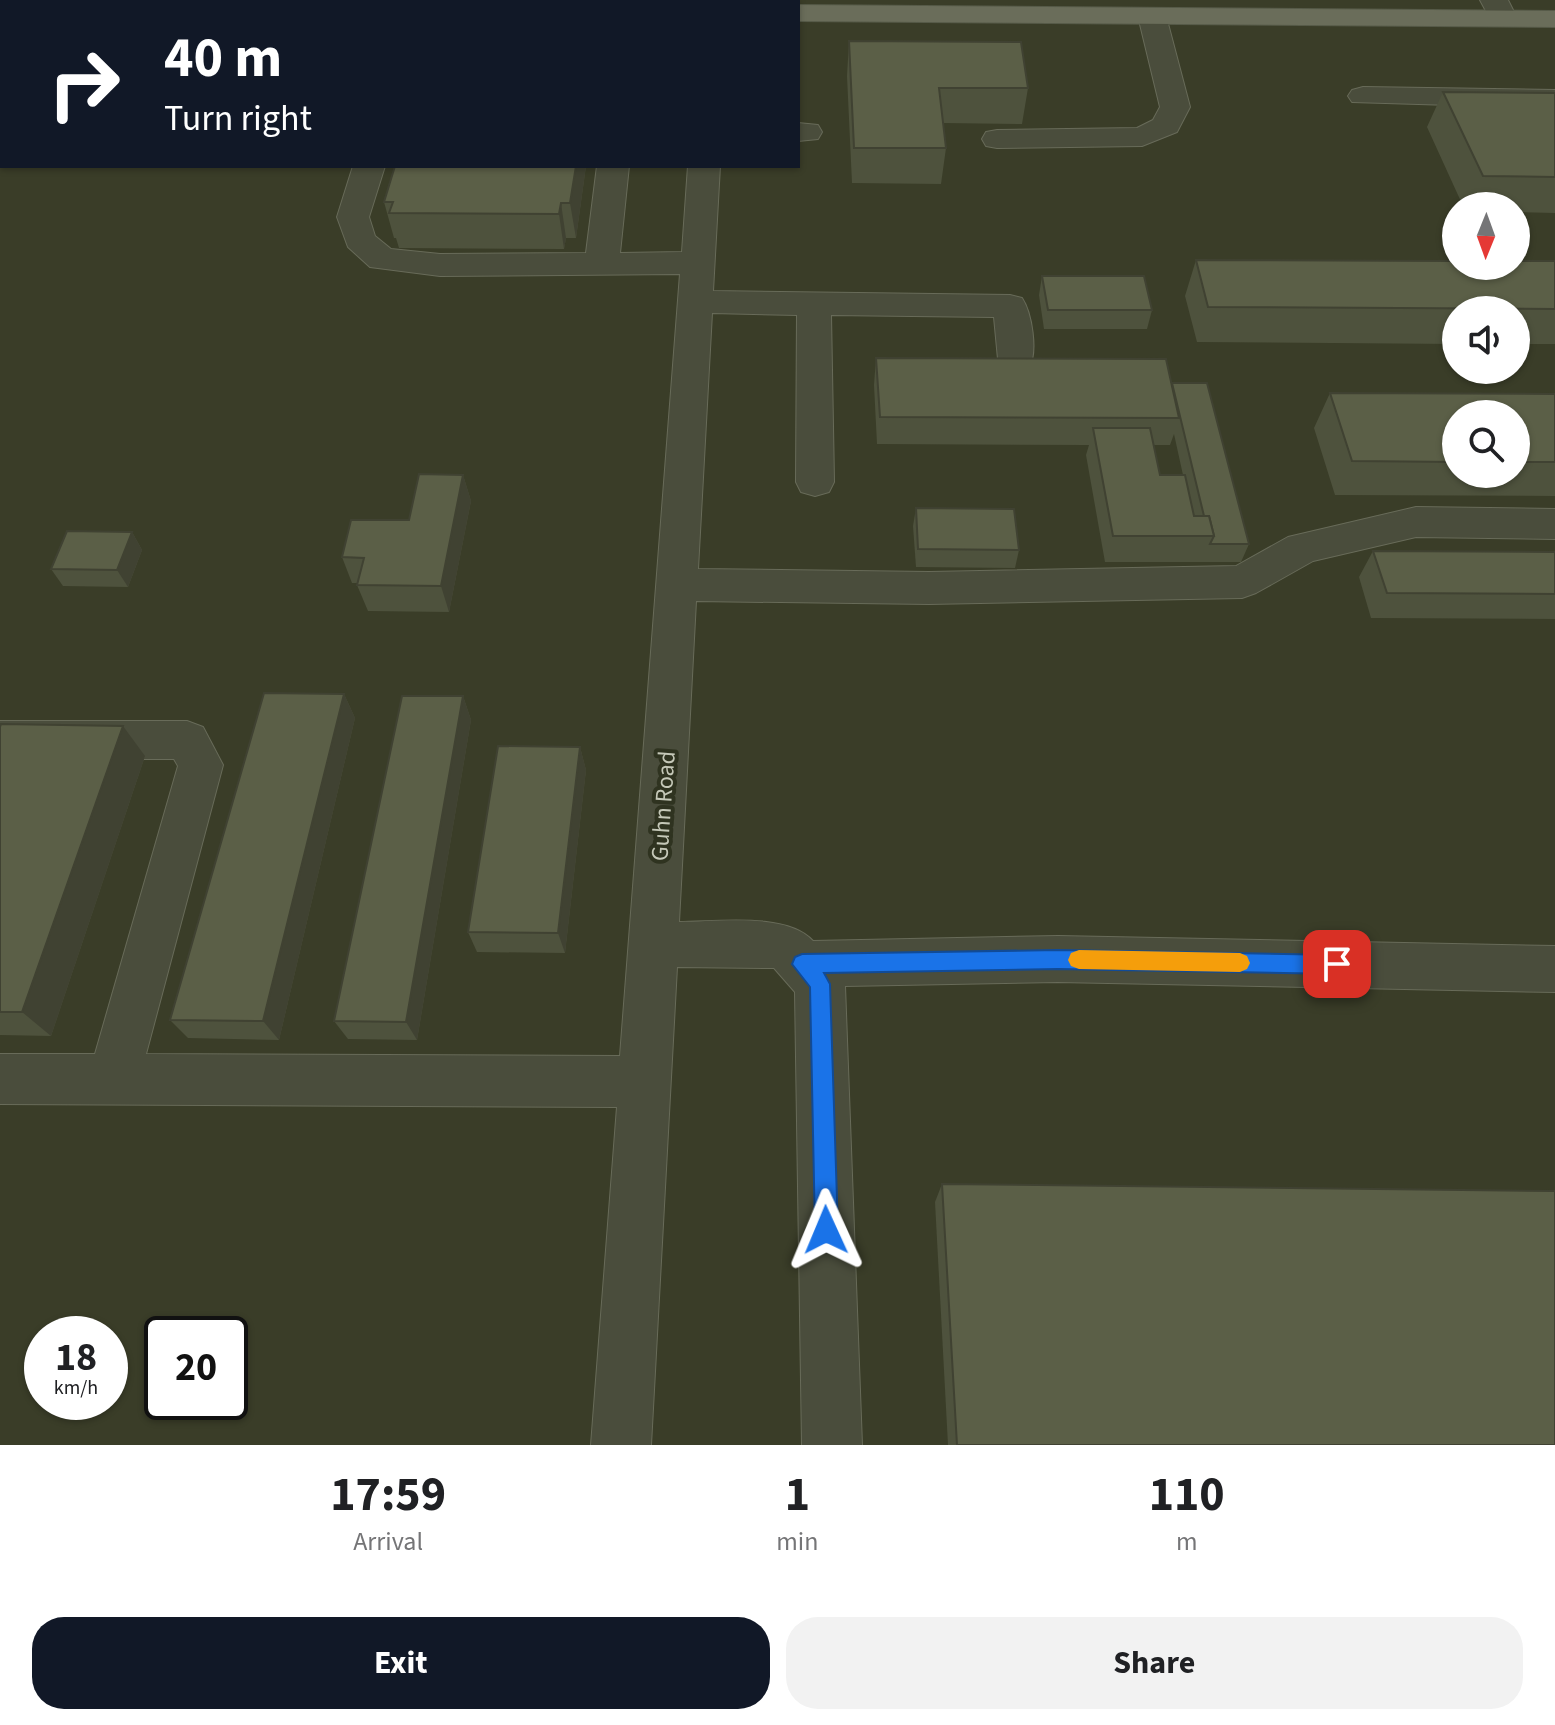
<!DOCTYPE html>
<html lang="en">
<head>
<meta charset="utf-8">
<style>
	:root { --surface:#fff; --page:#f2f2f2; --text:#202124; --muted:#757577; --accent:#111827 }
	body { margin:0; font-family:"Source Sans 3",sans-serif; background:var(--page); color:var(--text); height:100vh; display:flex; flex-direction:column; font-size:30px; white-space:nowrap }
	* { box-sizing:border-box; margin:0 }
	p { font-size:26px; color:var(--muted) }
	.icon { flex:none; width:44px; height:44px; fill:none; stroke:currentColor; stroke-width:2; stroke-linecap:round; stroke-linejoin:round }
	.map { position:relative; height:1445px; overflow:hidden }
	.details { display:flex; flex-direction:column; background:var(--surface); flex:1 }
	.details>* { flex:none }
	.top-card { position:absolute; left:0px; top:0px; width:800px; height:168px; box-shadow:0 2px 6px #0004; background:#111827; color:#fff; overflow:hidden }
	.needle { width:52px; rotate:181deg }
	.tools { position:absolute; left:1442px; top:192px; display:grid; gap:16px }
	.tools a { display:grid; place-items:center; width:88px; height:88px; border-radius:50%; background:var(--surface); box-shadow:0 2px 6px #0004; font-size:40px }
	.speed { position:absolute; left:24px; top:1316px; display:flex; gap:16px; font-size:40px; font-weight:700; text-align:center }
	.speed>* { display:grid; place-content:center; width:104px; height:104px; border-radius:50%; background:var(--surface); box-shadow:0 2px 6px #0004; line-height:1 }
	.speed small { font-size:20px; font-weight:400 }
	.speed .limit { border:4px solid #111; border-radius:12px; background:#fff; color:#111 }
	.pin { position:absolute; display:grid; place-items:center; width:68px; height:68px; color:#fff; margin:-34px; border-radius:16px; box-shadow:0 4px 12px #0006 }
	.me { position:absolute; width:88px; margin:-44px; rotate:359deg; stroke-linejoin:round; filter:drop-shadow(0 0 6px #0008) }
	.turn { display:flex; align-items:center; gap:28px; height:168px; padding:0 32px; font-size:36px }
	.turn .icon { width:104px; height:104px; stroke-width:2.5 }
	.turn b { display:block; font-size:56px; line-height:68px }
	.eta { display:flex; justify-content:space-evenly; align-items:center; height:136px; text-align:center }
	.eta b { font-size:48px; font-weight:700; line-height:56px }
	.action { display:flex; gap:16px; margin-top:auto; padding:16px 32px }
	.action a { flex:1; height:92px; border-radius:32px; background:var(--accent); color:#fff; font-size:32px; font-weight:700; line-height:92px; text-align:center }
	.action a+a { background:var(--page); color:var(--text) }
	.map>svg:first-child { display:block }
	.lines { fill:none; stroke-linecap:round; stroke-linejoin:round }
	.minor-casing { stroke:#686b59; stroke-width:2 }
	.major-casing { stroke:#565a48; stroke-width:2 }
	.minor { fill:#4a4d3c; fill-rule:evenodd }
	.major { fill:#6a6d5a; fill-rule:evenodd }
	.wall { fill:#4e523d; fill-rule:evenodd }
	.shaded-wall { fill:#404232 }
	.building { fill:#5b5f47; stroke:#404232; stroke-width:2 }
	.route { fill:#1a73e8; stroke:#114b97; stroke-width:2 }
	.slow { fill:#f59e0b }
	.labels { text-anchor:middle; stroke-width:8; stroke-linejoin:round; paint-order:stroke }
	.street-label { font-size:24px; fill:#c5c8b8; stroke:#2f3320 }
</style>
</head>
<body>
<div class="map">
<svg width="1555" height="1445" viewBox="0 0 1555 1445">
	<rect width="100%" height="100%" fill="#3a3d28"/>
	<g class="lines">
		<defs>
			<g id="minor">
				<polygon points="30,0 58,0 29,2"/>
				<rect x="408" y="0" width="28" height="2"/>
				<rect x="701" y="0" width="28" height="2"/>
				<polygon points="1480,0 1508,0 1517,18 1513,24 1503,26 1493,24"/>
				<polygon points="1152,8 1162,10 1166,16 1190,107 1177,132 1142,146 997,148 986,146 982,139 986,132 997,130 1137,128 1153,120 1160,107 1138,16 1142,10"/>
				<polygon points="1363,87 1555,90 1555,108 1352,102 1348,96 1352,90"/>
				<polygon points="798,123 818,125 822,132 818,139 798,141"/>
				<path d="M353,166H385L369,217L375,236L391,249L440,254L586,253L597,166H629L620,253L682,252L688,166H720L713,291L1010,295L1022,298C1032,313 1038,352 1029,368L1016,371L1003,368L998,359L994,317L831,315L834,482L829,492L815,496L801,492L796,482L797,315L712,313L698,569L929,572L1236,566L1288,537L1416,507L1555,509V539L1416,537L1313,561L1256,593L1242,598L929,604L696,601L679,922C717,922 787,912 813,941L1058,936L1555,946V992L1058,982L845,986L862,1445H802L795,992L774,968L677,967L651,1445H591L617,1107L0,1104V1054H95L178,766L174,759H0V721H187L203,727L223,765L146,1054L620,1056L680,274L440,276L370,267L348,247L337,217Z"/>
			</g>
			<polygon id="major" points="798,5 1555,11 1555,27 798,21"/>
		</defs>
		<use href="#minor" class="minor-casing"/>
		<use href="#major" class="major-casing"/>
		<use href="#minor" class="minor"/>
		<use href="#major" class="major"/>
	</g>
	<g class="wall">
		<polygon points="849,41 1028,88 1022,124 943,123 946,148 941,184 852,183 847,76"/>
		<polygon points="1443,92 1555,93 1555,213 1516,212 1516,206 1463,206 1427,127"/>
		<polygon points="586,166 576,238 566,238 564,249 399,248 396,238 394,238 384,202"/>
		<polygon points="1196,260 1555,261 1555,344 1516,344 1516,310 1456,310 1456,344 1197,342 1185,296"/>
		<polygon points="1042,276 1152,310 1147,329 1044,329 1039,295"/>
		<path d="M876,358L1172,385L1249,544L1241,562H1105L1086,455L1089,445L877,444L874,385ZM1174,434L1183,475H1160L1153,445H1170Z"/>
		<path d="M1330,393L1555,394V496L1335,495L1314,428ZM1456,414H1516V474H1456Z"/>
		<polygon points="463,475 471,501 449,612 368,611 357,585 358,583 352,583 342,557 409,520"/>
		<polygon points="916,508 1019,550 1015,568 916,567 913,526"/>
		<polygon points="132,532 142,550 128,587 63,586 51,569"/>
		<polygon points="1373,551 1555,552 1555,619 1371,618 1359,577"/>
		<polygon points="344,694 355,718 279,1040 188,1038 170,1020"/>
		<polygon points="463,696 471,720 417,1040 348,1039 334,1021"/>
		<polygon points="0,727 145,756 51,1036 0,1035"/>
		<polygon points="580,747 586,770 565,953 477,952 468,932"/>
		<polygon points="942,1184 1555,1445 948,1445 935,1202"/>
	</g>
	<g class="shaded-wall">
		<polygon points="576,166 586,166 576,238 570,203"/>
		<polygon points="561,203 566,238 564,249 559,214"/>
		<polygon points="463,475 471,501 449,612 441,586"/>
		<polygon points="132,532 142,550 128,587 117,570"/>
		<polygon points="344,694 355,718 279,1040 263,1021"/>
		<polygon points="463,696 471,720 417,1040 406,1022"/>
		<polygon points="123,726 145,756 51,1036 22,1012"/>
		<polygon points="580,747 586,770 565,953 558,933"/>
	</g>
	<g class="building">
		<polygon points="849,41 1021,42 1028,88 939,88 946,148 854,148"/>
		<polygon points="1443,92 1555,93 1555,177 1483,176"/>
		<polygon points="395,166 576,166 570,203 561,203 559,214 389,213 393,202 384,202"/>
		<polygon points="1196,260 1456,261 1456,266 1516,266 1516,261 1555,261 1555,309 1208,307"/>
		<polygon points="1042,276 1144,276 1152,310 1048,310"/>
		<polygon points="876,358 1166,359 1179,418 880,417"/>
		<polygon points="1172,383 1207,383 1249,544 1210,544 1214,536 1209,516 1204,516"/>
		<polygon points="1330,393 1555,394 1555,462 1516,462 1516,414 1456,414 1456,462 1352,461"/>
		<polygon points="1093,428 1150,428 1160,475 1185,475 1194,516 1209,516 1214,536 1113,536"/>
		<polygon points="419,474 463,475 441,586 357,585 364,558 342,557 351,520 409,520"/>
		<polygon points="916,508 1014,509 1019,550 918,549"/>
		<polygon points="67,531 132,532 117,570 51,569"/>
		<polygon points="1373,551 1555,552 1555,594 1387,593"/>
		<polygon points="264,693 344,694 263,1021 170,1020"/>
		<polygon points="402,696 463,696 406,1022 334,1021"/>
		<polygon points="1,724 123,726 22,1012 0,1012 0,727"/>
		<polygon points="498,746 580,747 558,933 468,932"/>
		<polygon points="942,1184 1555,1191 1555,1445 957,1445"/>
	</g>
	<polygon class="route" points="1058,950 1337,955 1344,958 1347,964 1344,971 1337,974 1058,969 824,973 830,984 838,1230 834,1238 826,1241 818,1238 815,1230 810,987 792,964 795,957 802,954"/>
	<polygon class="slow" points="1079,950 1240,953 1247,956 1250,963 1247,969 1240,972 1079,969 1071,966 1068,960 1071,953"/>
	<g class="labels">
		<g class="street-label">
			<text transform="translate(663 806) rotate(-86)" y="8">Guhn Road</text>
		</g>
	</g>
</svg>
<div class="tools">
<a><svg class="needle" viewBox="-14 -14 28 28"><path d="M0-13l5 13h-10z" fill="#e53935"/><path d="M0 13l5-13h-10z" fill="#757577"/></svg></a>
<a><svg class="icon" aria-label="sound" viewBox="0 0 24 24"><path d="M4 9h4l5-4v14l-5-4H4zM17 9q2 3 0 6"/></svg></a>
<a><svg class="icon" aria-label="search" viewBox="0 0 24 24"><circle cx="10" cy="10" r="6"/><path d="M15 15l6 6"/></svg></a>
</div>
<div class="speed"><div>18<small>km/h</small></div><div class="limit">20</div></div>
<div class="pin" style="left:1337px;top:964px;background:#d93025"><svg class="icon" aria-label="arrive" viewBox="0 0 24 24"><path d="M6 21V4h12l-3 4 3 4H6"/></svg></div>
<svg class="me" style="left:826px;top:1230px" viewBox="-20 -20 40 40"><path d="M0-17L14 15 0 8-14 15z" fill="#1a73e8" stroke="#fff" stroke-width="4"/></svg>
<div class="top-card">
<div class="turn"><svg class="icon" aria-label="right" viewBox="0 0 24 24"><path d="M7 20v-9h11M14 6l5 5-5 5"/></svg><div><b>40 m</b>Turn right</div></div>
</div>
</div>
<section class="details">
<div class="eta">
<div><b>17:59</b><p>Arrival</p></div>
<div><b>1</b><p>min</p></div>
<div><b>110</b><p>m</p></div>
</div>
<div class="action"><a>Exit</a><a>Share</a></div>
</section>
</body>
</html>
